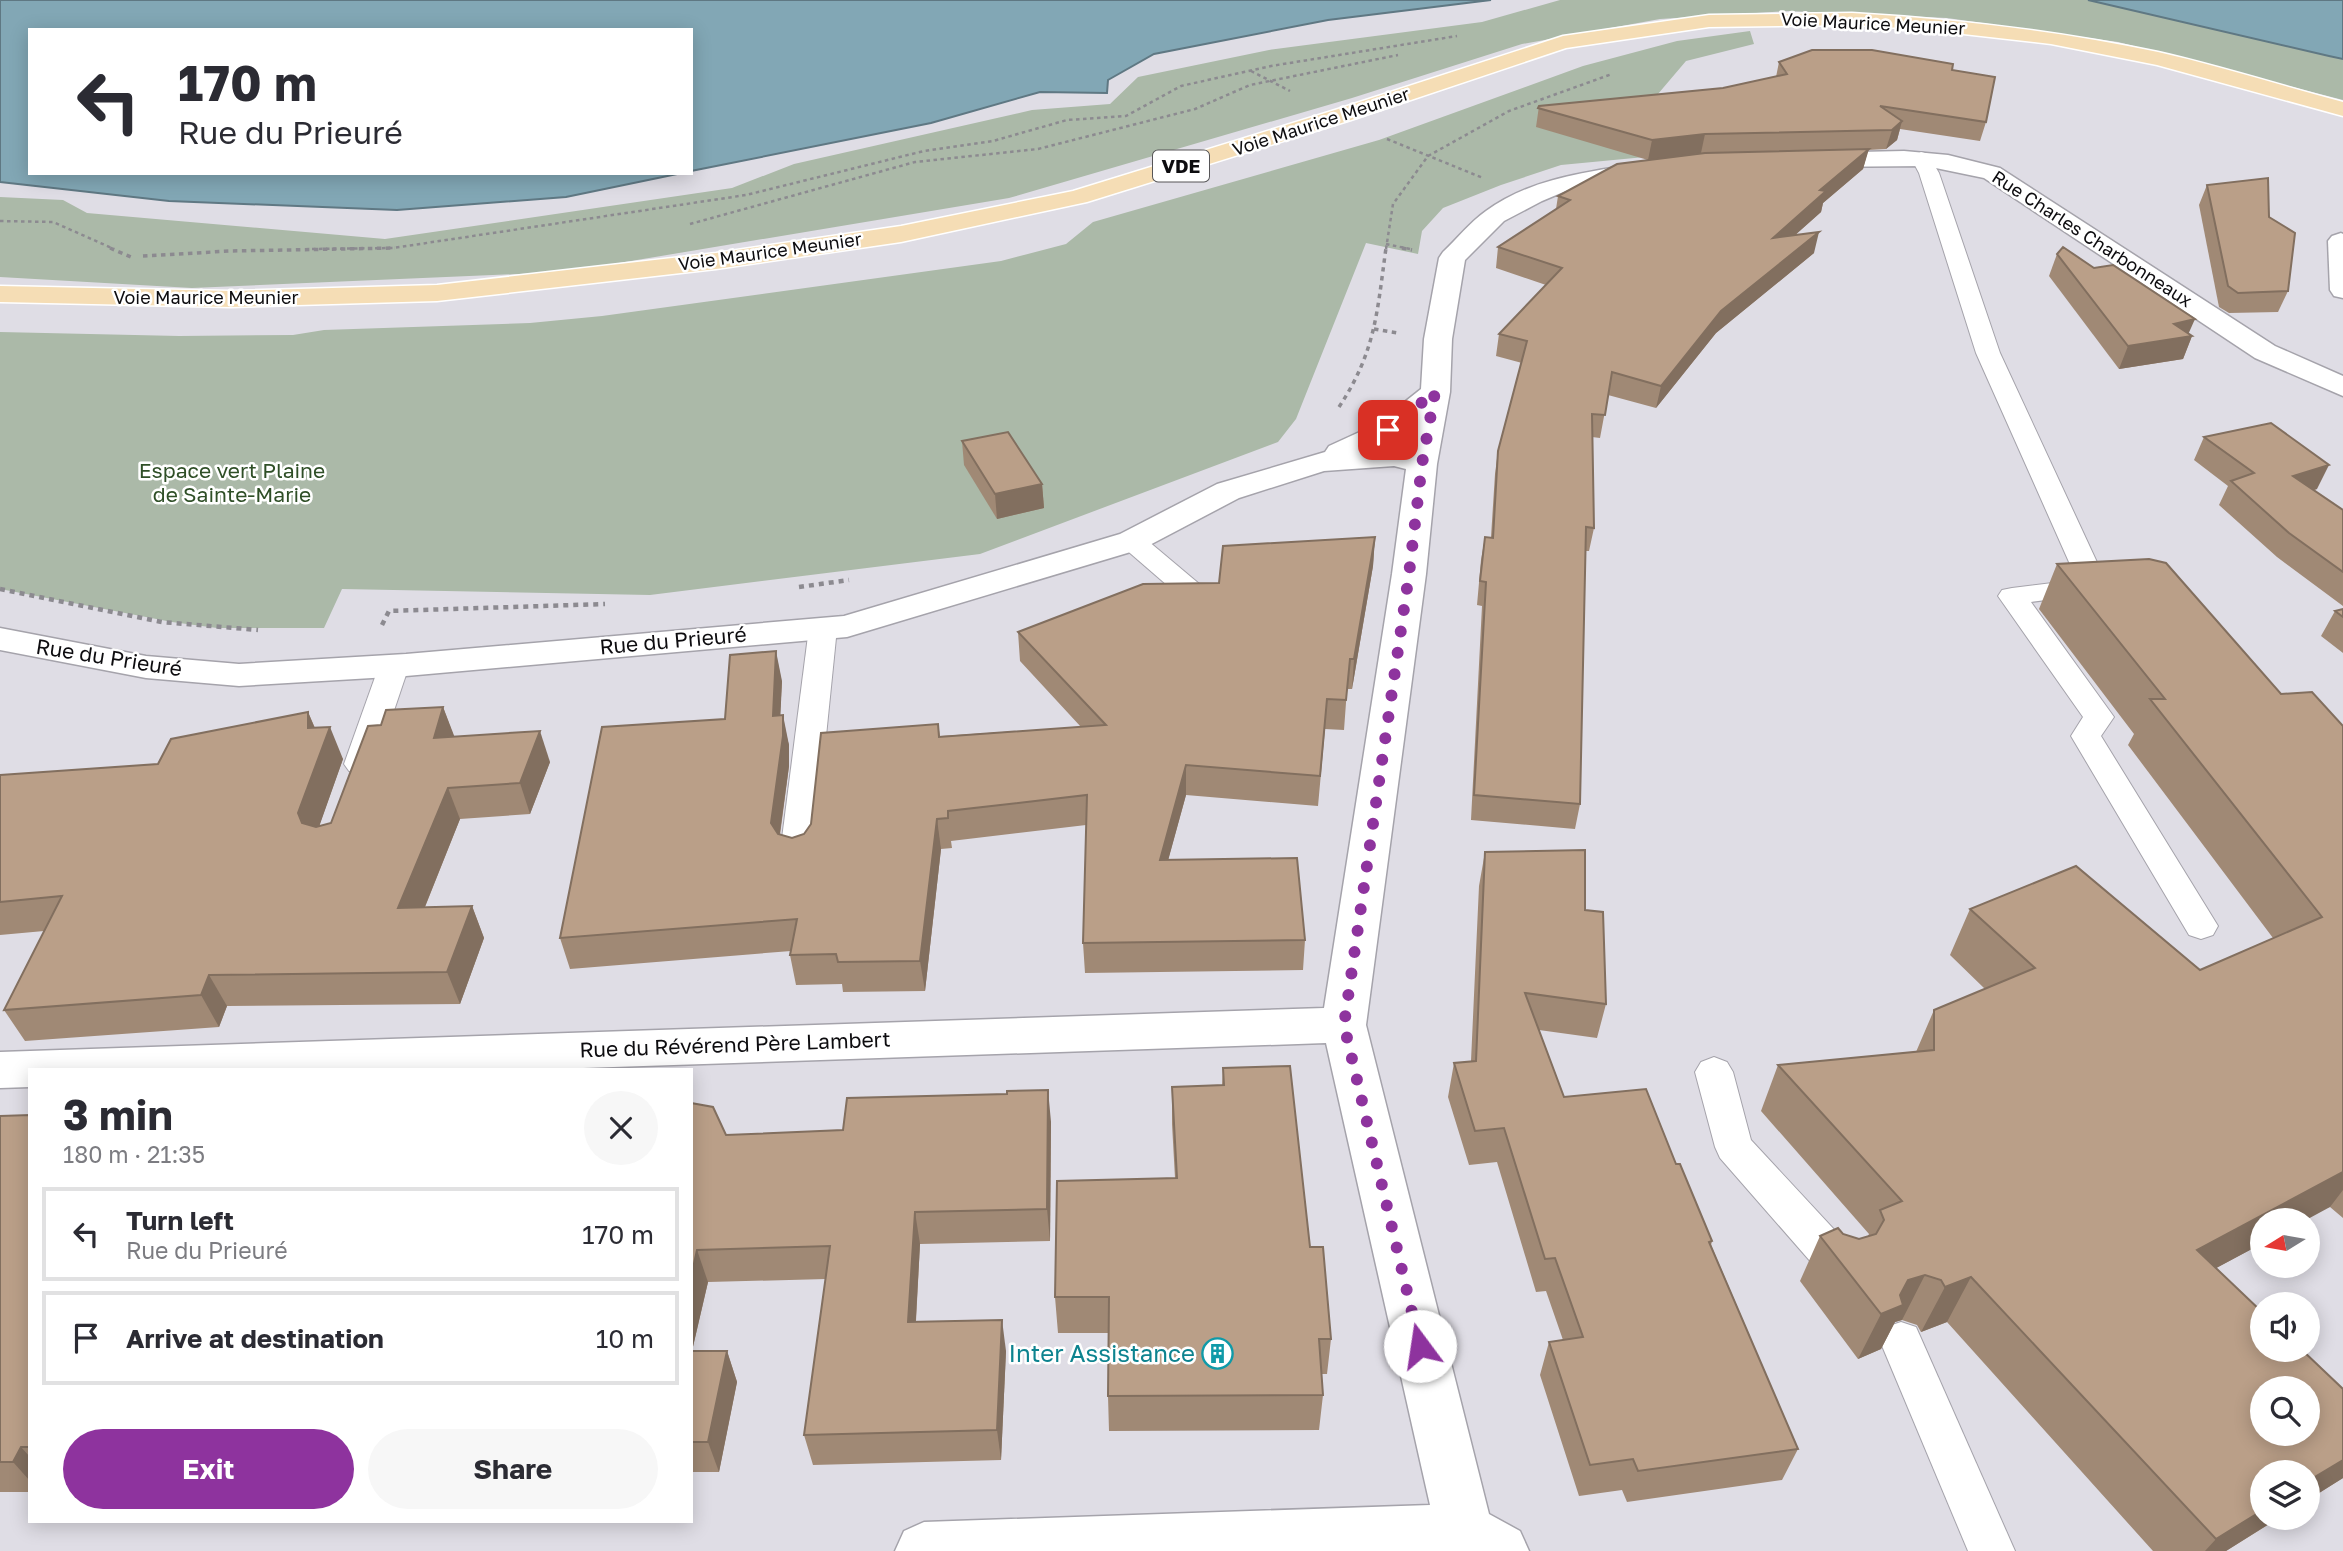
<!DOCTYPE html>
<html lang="en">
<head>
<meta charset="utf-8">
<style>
	:root { --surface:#fff; --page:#f7f7f7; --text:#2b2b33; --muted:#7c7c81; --line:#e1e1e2; --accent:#8e339e }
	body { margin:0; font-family:"Golos Text",sans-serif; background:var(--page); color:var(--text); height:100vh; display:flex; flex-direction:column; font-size:26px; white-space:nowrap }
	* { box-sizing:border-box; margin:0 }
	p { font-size:23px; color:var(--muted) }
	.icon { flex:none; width:38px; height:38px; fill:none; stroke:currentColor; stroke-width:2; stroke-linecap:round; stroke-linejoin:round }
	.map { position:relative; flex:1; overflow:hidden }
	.side { position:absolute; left:28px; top:1068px; width:665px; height:455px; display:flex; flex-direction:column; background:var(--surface); border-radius:0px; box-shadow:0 4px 18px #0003 }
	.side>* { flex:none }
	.guide { position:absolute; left:28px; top:28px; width:665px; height:147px; border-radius:0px; box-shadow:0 4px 18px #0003; background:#fff; color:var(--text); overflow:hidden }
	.needle { width:46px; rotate:259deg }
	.fabs { position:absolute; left:2250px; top:1208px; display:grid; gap:14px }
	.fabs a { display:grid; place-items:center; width:70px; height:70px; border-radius:50%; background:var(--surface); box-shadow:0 4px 18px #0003; font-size:35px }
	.pin { position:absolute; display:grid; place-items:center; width:60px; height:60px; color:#fff; margin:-30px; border-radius:14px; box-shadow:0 4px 10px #0006 }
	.me { position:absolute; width:77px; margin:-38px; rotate:346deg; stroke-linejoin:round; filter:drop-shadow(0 0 5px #0008) }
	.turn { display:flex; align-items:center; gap:24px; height:147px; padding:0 35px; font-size:32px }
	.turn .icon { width:91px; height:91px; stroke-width:2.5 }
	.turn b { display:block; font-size:49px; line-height:60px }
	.round { display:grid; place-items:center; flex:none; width:74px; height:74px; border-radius:37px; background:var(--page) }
	.summary { display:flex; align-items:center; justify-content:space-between; height:119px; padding:0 35px }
	h1 { font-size:42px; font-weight:700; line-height:52px }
	.cta { display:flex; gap:14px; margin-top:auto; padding:14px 35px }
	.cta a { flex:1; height:80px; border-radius:42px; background:var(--accent); color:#fff; font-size:28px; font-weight:700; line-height:80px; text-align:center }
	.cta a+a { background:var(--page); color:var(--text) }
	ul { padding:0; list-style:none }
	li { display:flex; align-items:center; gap:21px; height:94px; margin:0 14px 10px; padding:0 21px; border:4px solid var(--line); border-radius:0px }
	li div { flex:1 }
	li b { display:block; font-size:26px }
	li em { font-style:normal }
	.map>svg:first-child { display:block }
	.green { fill:#abb9a8 }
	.water { fill:#82a7b5; stroke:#5f7883; stroke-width:2 }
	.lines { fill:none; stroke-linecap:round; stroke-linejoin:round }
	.lane-casing { stroke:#a5a3ab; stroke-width:2 }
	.street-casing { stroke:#a5a3ab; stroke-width:3 }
	.primary-casing { stroke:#fff; stroke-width:3 }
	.path-far2 { stroke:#8c8a90; stroke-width:2.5; stroke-dasharray:3.5 3.5; stroke-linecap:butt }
	.path-far1 { stroke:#8c8a90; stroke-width:3.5; stroke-dasharray:4.5 4.5; stroke-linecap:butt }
	.path { stroke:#8c8a90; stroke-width:4.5; stroke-dasharray:5 5; stroke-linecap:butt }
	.lane { fill:#fff; fill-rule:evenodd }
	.street { fill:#fff; fill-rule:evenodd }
	.primary { fill:#f5ddb5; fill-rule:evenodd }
	.wall { fill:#a08975 }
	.shaded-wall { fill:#826f5f }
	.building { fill:#ba9f88; stroke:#826f5f; stroke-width:2; fill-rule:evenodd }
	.route { stroke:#8e339e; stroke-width:12; stroke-dasharray:0 21.6 }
	.labels { text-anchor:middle; stroke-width:5; stroke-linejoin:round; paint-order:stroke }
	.far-street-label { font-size:18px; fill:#0d0c0f; stroke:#fff }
	.shield { fill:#fff; stroke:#565557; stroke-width:2 }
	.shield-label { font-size:19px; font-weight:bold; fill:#0d0c0f }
	.park-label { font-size:21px; fill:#2f4f27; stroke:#fff }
	.street-label { font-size:21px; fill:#0d0c0f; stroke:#fff }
	.near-culture-label { font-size:24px; fill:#0d838f; stroke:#fff; text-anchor:end }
</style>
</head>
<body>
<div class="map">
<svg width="2343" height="1551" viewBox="0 0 2343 1551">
	<rect width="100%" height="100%" fill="#dfdde5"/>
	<g class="green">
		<polygon points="1560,0 2088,0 2343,59 2343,100 2118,42 1947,18 1788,11 1660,19 1522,44 1352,98 1009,198 565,272 192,288 0,277 0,197 63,200 87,213 385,239 732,188 794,164 1032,110 1110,104 1138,77 1269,50 1482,22"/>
		<polygon points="1750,31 1754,44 1686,61 1635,121 1645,157 1561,165 1501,185 1443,208 1422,231 1418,254 1366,243 1296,419 1278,442 980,554 650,595 342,589 324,628 217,628 172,622 0,589 0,332 179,336 293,335 324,330 530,323 602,316 1001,261 1066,244 1093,222 1379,140 1583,66 1677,41"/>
	</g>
	<g class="water">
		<polygon points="0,0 1491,0 1328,20 1154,54 1108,80 1107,93 1040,92 931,123 691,171 691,30 30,30 30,173 682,173 566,197 397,210 169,201 0,182"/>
		<polygon points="2088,0 2343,0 2343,59 2329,56"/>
	</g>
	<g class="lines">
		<defs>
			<g id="lane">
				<polygon points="1921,152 1928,154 1939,173 2000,353 2108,586 2104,592 2094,594 2031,602 2114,717 2101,736 2218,926 2213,935 2201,939 2189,935 2071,736 2083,717 1998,596 2002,590 2012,588 2077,580 1976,353 1919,173 1911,158"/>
				<polygon points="1132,533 1141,535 1210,593 1214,599 1210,605 1200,607 1190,605 1123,547 1119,541 1123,535"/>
				<polygon points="823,619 833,622 837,628 814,854 809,862 797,866 785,862 780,854 809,628 813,622"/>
				<polygon points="394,657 404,660 409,666 376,764 371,771 360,774 349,771 344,764 379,666 384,660"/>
				<polygon points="1714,1057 1727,1062 1733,1072 1751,1140 1854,1251 1860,1264 1854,1277 1839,1282 1824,1277 1720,1158 1715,1147 1695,1072 1701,1062"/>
				<polygon points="1901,1322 1916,1327 2015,1551 1968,1551 1880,1341 1886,1327"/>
			</g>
			<g id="street">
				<polygon points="1904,151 1948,155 2000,168 2275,346 2343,376 2343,396 2255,358 1984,178 1926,166 1813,167 1805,165 1801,160 1805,155 1813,153"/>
				<path d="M1641,163L1649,165L1653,170L1649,175L1568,190L1542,201L1504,221L1465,260L1452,339L1450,392L1437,464L1426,574L1366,1025L1489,1514L1520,1531L1529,1551H895L904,1531L924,1522L1430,1505L1326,1043L553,1069H30V1087L0,1088V1052L1324,1008L1392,574L1406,469L1394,466L1324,471L1239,498L1144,548L847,637L406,676L239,686L146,678L0,650V628L146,656L239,664L406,654L844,616L1120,534L1217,484L1325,452L1329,446L1377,424L1421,389L1424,339L1439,258L1443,252C1457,239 1470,222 1486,211C1531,178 1588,172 1641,163ZM1414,424L1409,451L1394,448L1372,449L1399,436Z"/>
				<polygon points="2341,233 2343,234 2343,298 2334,296 2330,290 2328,241 2332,236"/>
			</g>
			<path id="primary" d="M1852,13C1955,19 2057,31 2158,52C2220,66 2282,86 2343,102V116L2157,65L2051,44L1919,29L1852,25L1709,27L1566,48L1351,120L1087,202L901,242L716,269L437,301L231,307L0,302V286L231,291L437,285L716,253L901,226L1073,191L1335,110L1563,36L1709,15Z"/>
		</defs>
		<use href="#lane" class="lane-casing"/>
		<use href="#street" class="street-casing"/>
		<use href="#primary" class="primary-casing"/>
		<g class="path-far2">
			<polyline points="1251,71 1290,91"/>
			<polyline points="1387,139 1483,178"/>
			<polyline points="0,221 53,222 114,249"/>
			<polyline points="690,224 915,162 1038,149 1195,109 1250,85 1398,55"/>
			<polyline points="1386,244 1410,249"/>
			<polyline points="312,249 393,248 746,195 924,151 993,141 1067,120 1126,116 1181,86 1271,66 1457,36"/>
			<polyline points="1386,249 1393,204 1428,156 1509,111 1612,74"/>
		</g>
		<g class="path-far1">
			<polyline points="110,248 131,257"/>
			<polyline points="1402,248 1412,250"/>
			<polyline points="143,256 230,251 395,248"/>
			<polyline points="1374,329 1398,333"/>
			<path d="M1339,407C1376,351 1377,312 1386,248"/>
		</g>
		<g class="path">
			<polyline points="799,587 849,580"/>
			<polyline points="0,589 162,622 258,630"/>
			<polyline points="382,625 389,611 605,604"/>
		</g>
		<use href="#lane" class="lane"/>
		<use href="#street" class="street"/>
		<use href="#primary" class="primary"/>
	</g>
	<g class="wall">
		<polygon points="1779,62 1952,70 1986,122 1980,141 1900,129 1897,140 1886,149 1868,150 1863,169 1823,203 1821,212 1794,236 1814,253 1716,333 1656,408 1608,395 1600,438 1592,437 1594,528 1589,551 1585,551 1580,804 1575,829 1471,820 1482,606 1477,605 1481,560 1485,537 1491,537 1495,474 1498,451 1522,363 1496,356 1499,334 1546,285 1496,268 1498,247 1556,209 1558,196 1648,160 1536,127 1539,106 1723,88 1776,77"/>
		<polygon points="2207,185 2269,217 2288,291 2278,312 2229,313 2219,307 2199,205"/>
		<polygon points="2057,254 2192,336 2183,359 2119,369 2049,276"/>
		<polygon points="2204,437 2317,489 2313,490 2343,510 2343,606 2277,557 2219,505 2228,486 2194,460"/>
		<polygon points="962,441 1042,484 1044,508 997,519 964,465"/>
		<polygon points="1375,537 1373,566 1352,689 1347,689 1344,730 1325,729 1318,806 1186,795 1168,860 1305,940 1303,970 1085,973 1083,943 1086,825 951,841 952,848 941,849 925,991 843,992 842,984 796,985 790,955 791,951 570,969 560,938 725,719 782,681 780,715 789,745 789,766 780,835 792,838 804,834 938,724 940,736 1081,727 1020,661 1018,632 1219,583"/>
		<polygon points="2057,564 2281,694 2343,726 2343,1218 2330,1207 2263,1220 2263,1243 2216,1268 2343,1389 2343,1478 2226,1551 2153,1551 1947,1322 1921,1332 1917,1325 1902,1320 1895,1322 1881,1349 1858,1359 1800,1281 1820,1236 1843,1234 1859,1239 1868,1236 1869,1234 1761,1111 1778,1065 1916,1052 1934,1010 1985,989 1950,955 1970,909 2200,970 2273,938 2128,745 2134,734 2039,609"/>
		<polygon points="2343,609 2343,653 2321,636 2335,611"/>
		<polygon points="443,707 454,737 550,762 530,814 460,819 425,907 472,906 484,938 460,1004 227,1006 219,1027 25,1041 4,1010 44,931 0,935 0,775 158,764 308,712 315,728 343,759 319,826 331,823 381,725"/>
		<polygon points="1485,852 1585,910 1606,1004 1597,1038 1539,1030 1564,1097 1676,1164 1712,1241 1711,1245 1798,1449 1782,1480 1627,1502 1622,1490 1579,1496 1540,1375 1549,1342 1563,1340 1546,1291 1536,1292 1497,1162 1469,1165 1448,1097 1454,1063 1471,1061 1479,886"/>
		<polygon points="1223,1068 1310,1247 1331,1339 1327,1374 1321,1374 1323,1395 1319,1430 1109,1431 1108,1396 1109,1333 1058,1333 1055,1297 1175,1178 1172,1124 1172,1087 1222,1085"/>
		<polygon points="691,1103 726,1135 1051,1122 1050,1241 920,1244 916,1321 1006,1351 1001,1460 813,1465 804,1435 826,1279 708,1282 692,1351 727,1351 737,1382 719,1472 691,1472"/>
		<polygon points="30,1115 30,1492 0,1492 0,1116"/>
	</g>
	<g class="shaded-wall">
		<polygon points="1902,121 1897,140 1886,149 1892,130"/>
		<polygon points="1705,134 1701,153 1648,160 1652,140"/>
		<polygon points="1869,149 1863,169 1823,203 1821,212 1768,259 1773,238 1820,190"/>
		<polygon points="1819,232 1814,253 1716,333 1656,408 1661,386 1721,311"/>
		<polygon points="2195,319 2187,337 2192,336 2183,359 2119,369 2128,346 2174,324"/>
		<polygon points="2329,465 2317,489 2281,500 2293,476"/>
		<polygon points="1042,484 1044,508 997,519 995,494"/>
		<polygon points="1375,537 1373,566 1352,689 1354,659"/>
		<polygon points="776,651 782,681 779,746 773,716"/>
		<polygon points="443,707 455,738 434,738"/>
		<polygon points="308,712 321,743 330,727 343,759 313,844 298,813 308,728"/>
		<polygon points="783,715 789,745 789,766 777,854 771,823"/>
		<polygon points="540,731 550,762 530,814 520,783"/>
		<polygon points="1186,765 1186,795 1160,890 1160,860"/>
		<polygon points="448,788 460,819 412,939 398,908"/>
		<polygon points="937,819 941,849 925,991 920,961"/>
		<polygon points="472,906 484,938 460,1004 447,972"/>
		<polygon points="209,975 227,1006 219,1027 201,995"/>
		<polygon points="1048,1090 1051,1122 1050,1241 1047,1209"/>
		<polygon points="2343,1172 2343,1190 2330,1207 2306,1220 2263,1220 2263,1243 2166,1295 2197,1250"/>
		<polygon points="915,1212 920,1244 914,1353 908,1322"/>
		<polygon points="697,1250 708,1282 691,1355 691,1277"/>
		<polygon points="1925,1275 1902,1320 1895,1322 1881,1349 1858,1359 1881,1314 1908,1280"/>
		<polygon points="1971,1277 1947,1322 1921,1332 1945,1287"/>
		<polygon points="1002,1320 1006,1351 1001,1460 997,1430"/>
		<polygon points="727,1351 737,1382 719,1472 708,1442"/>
		<polygon points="21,1447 30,1457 30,1481 13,1462"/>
		<polygon points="2343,1460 2343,1478 2308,1500 2308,1481"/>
		<polygon points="2263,1510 2263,1517 2280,1517 2226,1551 2205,1551 2216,1539"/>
	</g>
	<g class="building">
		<polygon points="1812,50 1872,50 1953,64 1952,70 1995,77 1986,122 1880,106 1902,121 1892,130 1705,134 1652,140 1538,108 1539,106 1723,88 1787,74 1779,62"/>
		<polygon points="1869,149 1820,190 1826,191 1773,238 1819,232 1721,311 1661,386 1612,372 1605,415 1592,414 1594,528 1586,527 1580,804 1474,795 1486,582 1480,581 1485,537 1493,538 1498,451 1527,341 1499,334 1562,268 1498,247 1570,200 1558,196 1617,164 1705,153"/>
		<polygon points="2268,178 2269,217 2295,233 2288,291 2238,293 2228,286 2207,185"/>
		<polygon points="2063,247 2094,268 2113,265 2195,319 2174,324 2192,336 2128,346 2057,254"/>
		<polygon points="2271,423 2329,465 2293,476 2343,510 2343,572 2289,533 2231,481 2254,473 2204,437"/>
		<polygon points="1008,432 1042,484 995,494 962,441"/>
		<polygon points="1375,537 1354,659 1350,659 1346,700 1327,699 1320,776 1186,765 1160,860 1297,858 1305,940 1083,943 1087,795 948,811 948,818 937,819 920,961 838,962 836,954 790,955 797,919 560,938 602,727 725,719 730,655 776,651 773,716 783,715 783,736 771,823 778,834 792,838 804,834 811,824 821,733 938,724 939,737 1106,725 1018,632 1143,584 1219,583 1223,546"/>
		<path d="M2149,559L2166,563L2281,694L2312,692L2343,726V1172L2197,1250L2263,1313V1349H2301L2343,1389V1460L2308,1481V1472H2263V1510L2216,1539L1971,1277L1945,1287L1941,1280L1925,1275L1908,1280L1900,1295L1903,1305L1881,1314L1820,1236L1838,1228L1843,1234L1859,1239L1876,1234L1884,1220L1880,1210L1902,1201L1778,1065L1934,1050V1010L2035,968L1970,909L2076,866L2200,970L2322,917L2150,699H2165L2057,564ZM2263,1388H2308V1433H2263Z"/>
		<polygon points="2343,609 2343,617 2335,611"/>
		<polygon points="443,707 434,738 540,731 520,783 448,788 398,908 472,906 447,972 209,975 201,995 4,1010 62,896 0,902 0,775 158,764 171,739 308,712 308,728 330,727 298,813 302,823 316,827 331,823 368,726 381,725 386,710"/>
		<polygon points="1585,850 1585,910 1603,912 1606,1004 1525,993 1564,1097 1646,1089 1676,1164 1680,1164 1712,1241 1709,1242 1798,1449 1638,1471 1633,1459 1590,1465 1549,1342 1583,1337 1555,1258 1545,1259 1504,1128 1475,1131 1454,1063 1476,1061 1485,852"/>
		<polygon points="1290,1066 1310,1247 1323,1247 1331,1339 1319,1339 1323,1395 1108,1396 1109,1297 1055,1297 1057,1181 1177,1178 1172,1087 1224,1085 1223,1068"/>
		<polygon points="1048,1090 1047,1209 915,1212 908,1322 1002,1320 997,1430 804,1435 830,1246 697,1250 691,1277 691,1103 713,1107 726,1135 843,1130 847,1098 1007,1094 1007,1091"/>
		<polygon points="30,1115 30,1447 21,1447 13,1462 0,1462 0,1116"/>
		<polygon points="691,1351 727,1351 708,1442 691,1442"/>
	</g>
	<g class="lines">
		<polyline class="route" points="1388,430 1435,392 1422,464 1409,574 1344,1025 1420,1346"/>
	</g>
	<defs>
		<symbol id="building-ring" viewBox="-11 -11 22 22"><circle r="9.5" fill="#fff" stroke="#0f9aa8" stroke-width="1.5"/><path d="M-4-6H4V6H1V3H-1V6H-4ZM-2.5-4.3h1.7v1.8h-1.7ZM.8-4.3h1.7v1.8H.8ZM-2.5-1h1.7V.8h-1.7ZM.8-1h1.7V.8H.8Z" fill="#0f9aa8"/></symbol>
	</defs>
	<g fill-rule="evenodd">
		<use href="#building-ring" x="1200" y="1336" width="35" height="35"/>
	</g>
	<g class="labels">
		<g class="far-street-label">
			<text transform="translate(1873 24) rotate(3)" y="6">Voie Maurice Meunier</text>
			<text transform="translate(1321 122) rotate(-18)" y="6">Voie Maurice Meunier</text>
			<text transform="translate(2092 239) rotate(33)" y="6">Rue Charles Charbonneaux</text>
			<text transform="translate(770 252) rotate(-8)" y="6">Voie Maurice Meunier</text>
			<text x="206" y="304">Voie Maurice Meunier</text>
		</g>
		<rect class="shield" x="1153" y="150.5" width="56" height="31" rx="5"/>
		<g class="shield-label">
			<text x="1181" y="173">VDE</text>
		</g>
		<g class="park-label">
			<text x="232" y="478">Espace vert Plaine<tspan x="232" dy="24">de Sainte-Marie</tspan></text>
		</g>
		<g class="street-label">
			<text transform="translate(673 641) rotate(-5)" y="7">Rue du Prieuré</text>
			<text transform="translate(109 658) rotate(9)" y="7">Rue du Prieuré</text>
			<text transform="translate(735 1045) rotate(-2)" y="7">Rue du Révérend Père Lambert</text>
		</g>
		<g class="near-culture-label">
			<text x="1195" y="1362">Inter Assistance</text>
		</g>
	</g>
</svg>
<div class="fabs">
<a><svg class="needle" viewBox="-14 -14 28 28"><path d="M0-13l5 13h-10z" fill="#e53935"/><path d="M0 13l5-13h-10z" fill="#7c7c81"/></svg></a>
<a><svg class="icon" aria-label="sound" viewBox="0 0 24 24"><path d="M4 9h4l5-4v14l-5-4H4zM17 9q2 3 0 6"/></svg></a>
<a><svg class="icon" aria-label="search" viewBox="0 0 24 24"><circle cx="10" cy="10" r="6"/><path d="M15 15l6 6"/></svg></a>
<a><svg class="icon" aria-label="layers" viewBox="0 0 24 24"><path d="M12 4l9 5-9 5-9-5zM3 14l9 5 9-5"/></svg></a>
</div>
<div class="pin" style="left:1388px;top:430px;background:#d93025"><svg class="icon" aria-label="arrive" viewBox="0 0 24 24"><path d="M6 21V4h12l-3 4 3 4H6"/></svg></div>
<svg class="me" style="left:1420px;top:1346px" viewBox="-20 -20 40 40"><circle r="19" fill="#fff"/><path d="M0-13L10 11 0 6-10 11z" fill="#8e339e"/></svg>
<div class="guide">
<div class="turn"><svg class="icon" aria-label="left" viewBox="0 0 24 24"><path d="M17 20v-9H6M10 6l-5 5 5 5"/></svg><div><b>170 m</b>Rue du Prieuré</div></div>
</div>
<section class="side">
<div class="summary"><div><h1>3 min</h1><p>180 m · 21:35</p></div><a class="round"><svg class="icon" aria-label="close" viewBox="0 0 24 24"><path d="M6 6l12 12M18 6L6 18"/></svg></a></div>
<ul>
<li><svg class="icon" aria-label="left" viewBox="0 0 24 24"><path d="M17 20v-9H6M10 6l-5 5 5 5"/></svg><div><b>Turn left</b><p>Rue du Prieuré</p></div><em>170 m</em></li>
<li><svg class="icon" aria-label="arrive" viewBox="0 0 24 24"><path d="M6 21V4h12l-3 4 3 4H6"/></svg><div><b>Arrive at destination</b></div><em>10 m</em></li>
</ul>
<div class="cta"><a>Exit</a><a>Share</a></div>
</section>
</div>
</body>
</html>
